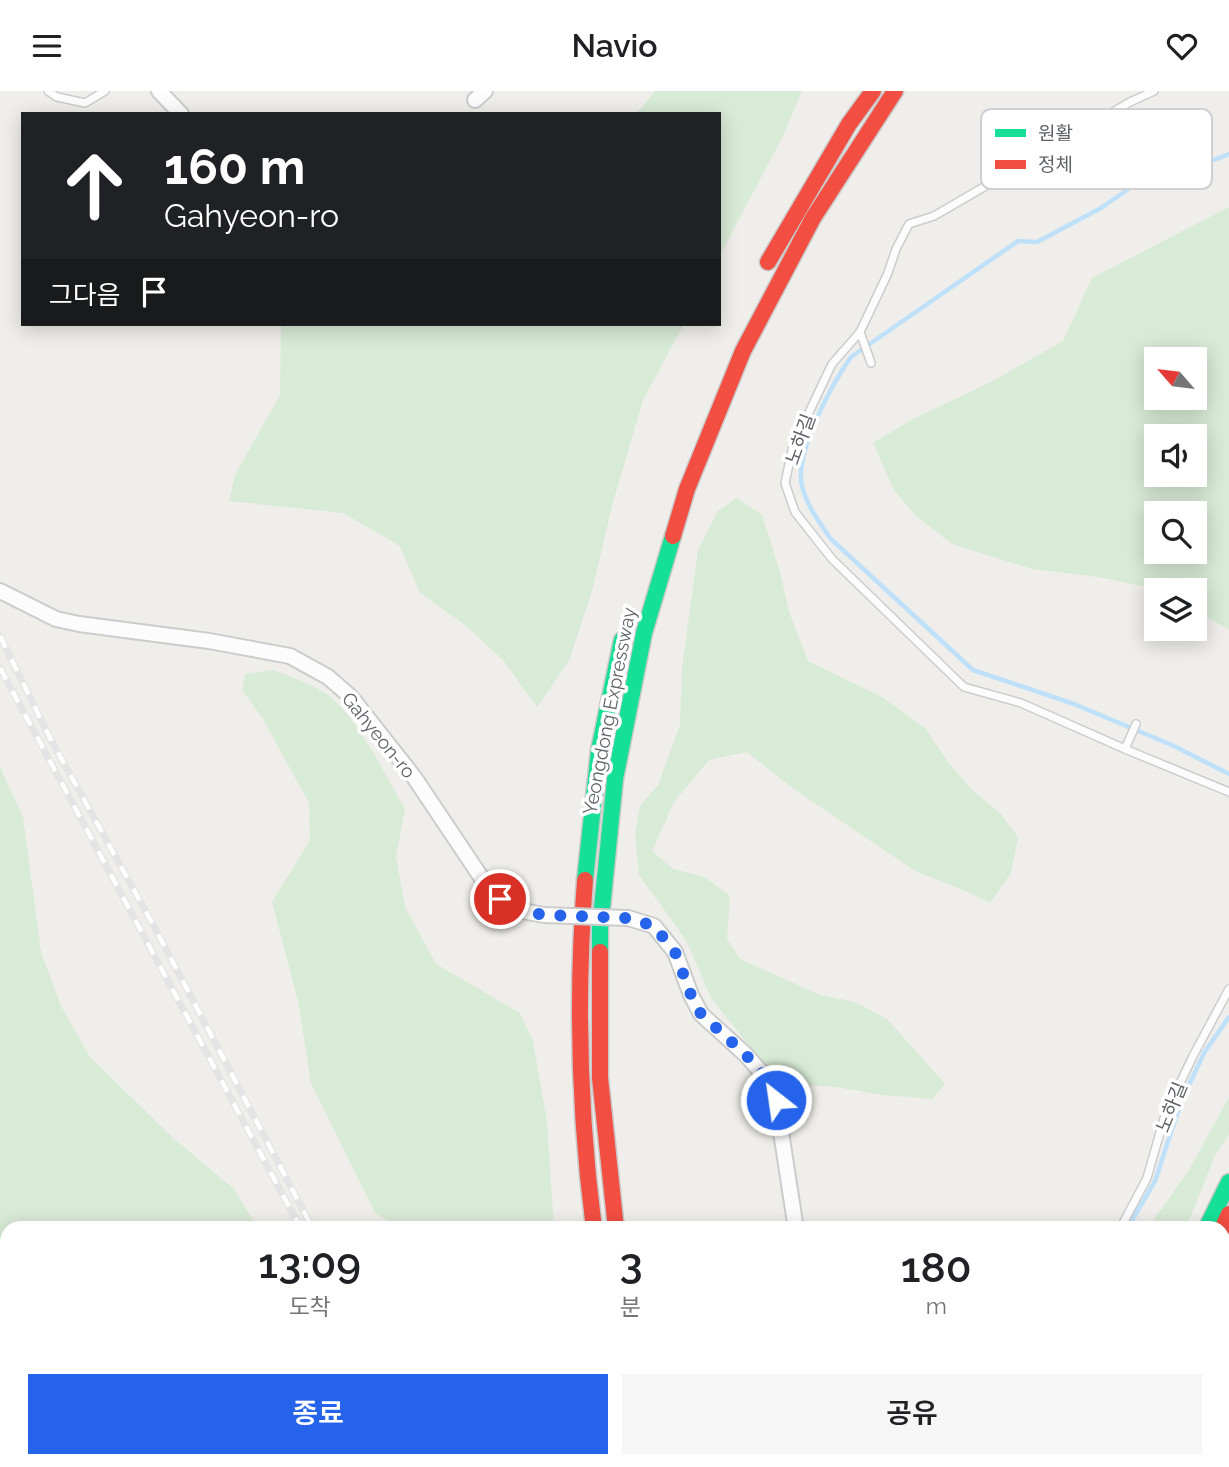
<!DOCTYPE html>
<html lang="ko">
<head>
<meta charset="utf-8">
<style>
	:root { --surface:#fff; --page:#f6f6f6; --text:#202124; --muted:#757577; --accent:#2563eb }
	body { margin:0; font-family:Raleway,"Noto Sans KR",sans-serif; background:var(--page); color:var(--text); height:100vh; display:flex; flex-direction:column; font-size:26px; white-space:nowrap }
	* { box-sizing:border-box; margin:0 }
	p { font-size:23px; color:var(--muted) }
	.icon { flex:none; width:38px; height:38px; fill:none; stroke:currentColor; stroke-width:2; stroke-linecap:round; stroke-linejoin:round }
	.map { position:relative; flex:1; overflow:hidden }
	.drawer { position:absolute; left:0px; top:1130px; width:1230px; height:247px; display:flex; flex-direction:column; background:var(--surface); border-radius:21px 21px 0 0; box-shadow:0 4px 18px #0003 }
	.drawer>* { flex:none }
	.guide { position:absolute; left:21px; top:21px; width:700px; height:214px; border-radius:0px; box-shadow:0 4px 18px #0003; background:#202124; color:#fff; overflow:hidden }
	.needle { width:46px; rotate:298deg }
	.fabs { position:absolute; left:1144px; top:256px; display:grid; gap:14px }
	.fabs a { display:grid; place-items:center; width:63px; height:63px; border-radius:0px; background:var(--surface); box-shadow:0 4px 18px #0003; font-size:35px }
	.pin { position:absolute; display:grid; place-items:center; width:60px; height:60px; color:#fff; margin:-30px; border:4px solid #fff; border-radius:50%; box-shadow:0 2px 7px #0007 }
	.me { position:absolute; width:77px; margin:-38px; rotate:330deg; stroke-linejoin:round; filter:drop-shadow(0 0 5px #0008) }
	.turn { display:flex; align-items:center; gap:24px; height:147px; padding:0 28px; font-size:32px }
	.turn .icon { width:91px; height:91px; stroke-width:2.5 }
	.turn b { display:block; font-size:49px; line-height:60px }
	.then { display:flex; align-items:center; height:66px; padding:0 28px; background:#0003; gap:14px; font-size:26px }
	.eta { display:flex; justify-content:space-evenly; align-items:center; height:119px; text-align:center }
	.eta b { font-size:42px; font-weight:600; line-height:49px }
	.action { display:flex; gap:14px; margin-top:auto; padding:14px 28px }
	.action a { flex:1; height:80px; border-radius:0px; background:var(--accent); color:#fff; font-size:28px; font-weight:600; line-height:80px; text-align:center }
	.action a+a { background:var(--page); color:var(--text) }
	header { display:flex; justify-content:space-between; align-items:center; height:91px; padding:0 28px; background:var(--surface); font-size:32px; font-weight:600 }
	.map>svg:first-child { display:block }
	.green { fill:#d8ebd6; fill-rule:evenodd }
	.lines { fill:none; stroke-linecap:round; stroke-linejoin:round }
	.stream { stroke:#bfe0f9; stroke-width:4.5 }
	.street-tunnel { stroke:#cbcbca; stroke-width:14; stroke-dasharray:14 7; stroke-linecap:butt }
	.lane-casing { stroke:#cbcccc; stroke-width:10 }
	.street-casing { stroke:#cbcccc; stroke-width:18 }
	.fast-casing { stroke:#cacacb; stroke-width:19 }
	.jam-casing { stroke:#cacacb; stroke-width:19 }
	.lane { stroke:#fdfcfc; stroke-width:7 }
	.street { stroke:#fdfcfc; stroke-width:14 }
	.fast { stroke:#16e098; stroke-width:16 }
	.jam { stroke:#f24e42; stroke-width:16 }
	.rail-casing { stroke:#e4e4e4; stroke-width:7 }
	.rail { stroke:#fff; stroke-width:4.5; stroke-dasharray:13; stroke-linecap:butt }
	.street-bridge-casing { stroke:#cbcccc; stroke-width:18; stroke-linecap:butt }
	.street-bridge { stroke:#fdfcfc; stroke-width:14 }
	.route { stroke:#2563eb; stroke-width:12; stroke-dasharray:0 21.6 }
	.labels { text-anchor:middle; stroke-width:7; stroke-linejoin:round; paint-order:stroke }
	.street-label { font-size:19px; fill:#5f6368; stroke:#fff }
	.key { fill:#fff; stroke:#cfd0d2; stroke-width:2 }
	.key-label { font-size:19px; fill:#5f6368 }
</style>
</head>
<body>
<header><svg class="icon" aria-label="menu" viewBox="0 0 24 24"><path d="M4 6h16M4 12h16M4 18h16"/></svg>Navio<svg class="icon" aria-label="heart" viewBox="0 0 24 24"><path d="M12 20l-8-8c-3-5 5-10 8-4 3-6 11-1 8 4z"/></svg></header>
<div class="map">
<svg width="1229" height="1376" viewBox="0 0 1229 1376">
	<rect width="100%" height="100%" fill="#efeeea"/>
	<g class="green">
		<polygon points="655,0 802,0 784,43 719,166 719,23 636,23"/>
		<path d="M1229,116V539L1195,519V499H1160L1098,486L1032,478L952,453L916,425L894,399L873,352L913,328L995,289L1063,250L1092,187ZM1157,268H1195V306H1157ZM1157,345H1195V383H1157ZM1157,422H1195V460H1157Z"/>
		<polygon points="281,233 684,233 643,309 613,411 592,500 569,570 537,616 503,569 465,534 420,502 400,455 343,422 229,410 235,384 280,304"/>
		<polygon points="737,407 762,424 780,481 789,521 808,570 882,606 925,637 947,670 972,699 1000,722 1018,746 1011,782 990,812 966,800 917,781 795,699 747,661 709,669 674,711 652,760 673,778 705,786 730,805 727,848 740,868 820,904 855,911 887,928 945,993 932,1008 882,1004 836,996 787,993 760,968 711,907 686,849 639,784 635,744 640,715 658,694 680,634 682,577 698,459 718,420"/>
		<path d="M273,579C294,587 320,595 336,611C366,641 384,683 405,718L396,765L405,816L436,873L520,922L533,950L547,1031L554,1137H403L375,1122L311,992L298,910L272,811L310,749L309,712L263,628L242,599L245,583Z"/>
		<polygon points="0,676 23,726 41,861 61,915 90,966 172,1046 234,1098 258,1137 7,1138 7,1156 0,1155"/>
		<polygon points="1229,1006 1229,1043 1215,1064 1186,1137 1148,1137 1189,1079"/>
		<polygon points="876,1370 1143,1370 1143,1376 881,1376"/>
	</g>
	<g class="lines">
		<g class="stream">
			<path d="M1229,63L1197,75L1167,76L1153,81L1101,117L1037,151L1018,150L851,266C832,293 794,362 802,395C807,415 819,431 831,448L973,579L1074,613L1174,655L1229,683"/>
			<polyline points="1127,1138 1155,1090 1181,1011 1204,962 1229,926"/>
		</g>
		<polyline class="street-tunnel" points="699,1376 711,1370"/>
		<defs>
			<g id="lane">
				<polyline points="48,0 57,6 85,12 105,0"/>
				<polyline points="1154,0 1130,11 934,125 909,133 896,158 888,182 860,241 832,273 793,355 785,392 795,421 832,468 964,596 1021,612 1125,658 1229,701"/>
				<polyline points="860,241 871,272"/>
				<polyline points="1125,658 1136,633"/>
				<polyline points="1120,1138 1147,1087 1165,1024 1193,965 1229,898"/>
			</g>
			<g id="street">
				<polyline points="159,0 181,23"/>
				<polyline points="475,9 485,0"/>
				<polyline points="0,500 56,528 79,533 209,550 290,565 328,586 351,606 414,686 489,798 511,818 544,824"/>
				<polyline points="628,827 654,835 675,861 691,904 701,923 745,963 770,991 776,1009 796,1138"/>
				<polyline points="0,1207 7,1209"/>
				<polyline points="262,1370 268,1376"/>
				<polyline points="829,1370 849,1376"/>
			</g>
			<g id="fast">
				<polyline points="585,789 599,659 622,549"/>
				<polyline points="600,861 600,837 615,688 644,542 673,445"/>
				<polyline points="1206,1138 1229,1091"/>
				<polyline points="643,1370 645,1376"/>
				<polyline points="1159,1370 1159,1376"/>
			</g>
			<g id="jam">
				<polyline points="768,171 849,33 873,0"/>
				<polyline points="673,445 687,398 743,260 813,127 895,0"/>
				<path d="M585,789C576,906 579,1022 594,1138"/>
				<polyline points="600,861 600,987 616,1138"/>
				<polyline points="1222,1138 1229,1123"/>
				<polyline points="667,1370 669,1376"/>
				<polyline points="1175,1370 1175,1376"/>
			</g>
		</defs>
		<use href="#lane" class="lane-casing"/>
		<use href="#street" class="street-casing"/>
		<use href="#fast" class="fast-casing"/>
		<use href="#jam" class="jam-casing"/>
		<use href="#lane" class="lane"/>
		<use href="#street" class="street"/>
		<use href="#fast" class="fast"/>
		<use href="#jam" class="jam"/>
		<defs>
			<g id="rail">
				<polyline points="0,545 50,647 156,839 313,1138"/>
				<polyline points="0,577 301,1138"/>
				<polyline points="422,1370 426,1376"/>
				<polyline points="440,1370 443,1376"/>
			</g>
		</defs>
		<use href="#rail" class="rail-casing"/>
		<use href="#rail" class="rail"/>
		<defs>
			<polyline id="street-bridge" points="544,824 628,827"/>
		</defs>
		<use href="#street-bridge" class="street-bridge-casing"/>
		<use href="#street-bridge" class="street-bridge"/>
	</g>
	<g class="lines">
		<polyline class="route" points="500,808 511,818 544,824 628,827 654,835 675,861 691,904 701,923 745,963 770,991 776,1009"/>
	</g>
	<g class="labels">
		<g class="street-label">
			<text transform="translate(800 348) rotate(-70)" y="7">노하길</text>
			<text transform="translate(609 620) rotate(-79)" y="7">Yeongdong Expressway</text>
			<text transform="translate(379 644) rotate(51)" y="7">Gahyeon-ro</text>
			<text transform="translate(1171 1016) rotate(-68)" y="7">노하길</text>
		</g>
	</g>
	<rect x="981" y="18" width="231" height="80" rx="10" class="key"/>
	<rect x="995" y="38" width="31" height="8" fill="#16e098"/>
	<rect x="995" y="69" width="31" height="9" fill="#f24e42"/>
	<g class="key-label">
		<text x="1038" y="49">원활</text>
		<text x="1038" y="80">정체</text>
	</g>
</svg>
<div class="fabs">
<a><svg class="needle" viewBox="-14 -14 28 28"><path d="M0-13l5 13h-10z" fill="#e53935"/><path d="M0 13l5-13h-10z" fill="#757577"/></svg></a>
<a><svg class="icon" aria-label="sound" viewBox="0 0 24 24"><path d="M4 9h4l5-4v14l-5-4H4zM17 9q2 3 0 6"/></svg></a>
<a><svg class="icon" aria-label="search" viewBox="0 0 24 24"><circle cx="10" cy="10" r="6"/><path d="M15 15l6 6"/></svg></a>
<a><svg class="icon" aria-label="layers" viewBox="0 0 24 24"><path d="M12 4l9 5-9 5-9-5zM3 14l9 5 9-5"/></svg></a>
</div>
<div class="pin" style="left:500px;top:808px;background:#d93025"><svg class="icon" aria-label="arrive" viewBox="0 0 24 24"><path d="M6 21V4h12l-3 4 3 4H6"/></svg></div>
<svg class="me" style="left:776px;top:1009px" viewBox="-20 -20 40 40"><circle r="17" fill="#2563eb" stroke="#fff" stroke-width="3"/><path d="M0-11L8 9 0 5-8 9z" fill="#fff"/></svg>
<div class="guide">
<div class="turn"><svg class="icon" aria-label="ahead" viewBox="0 0 24 24"><path d="M12 20V5M6 11l6-6 6 6"/></svg><div><b>160 m</b>Gahyeon-ro</div></div>
<div class="then">그다음<svg class="icon" aria-label="arrive" viewBox="0 0 24 24"><path d="M6 21V4h12l-3 4 3 4H6"/></svg></div>
</div>
<section class="drawer">
<div class="eta">
<div><b>13:09</b><p>도착</p></div>
<div><b>3</b><p>분</p></div>
<div><b>180</b><p>m</p></div>
</div>
<div class="action"><a>종료</a><a>공유</a></div>
</section>
</div>
</body>
</html>
